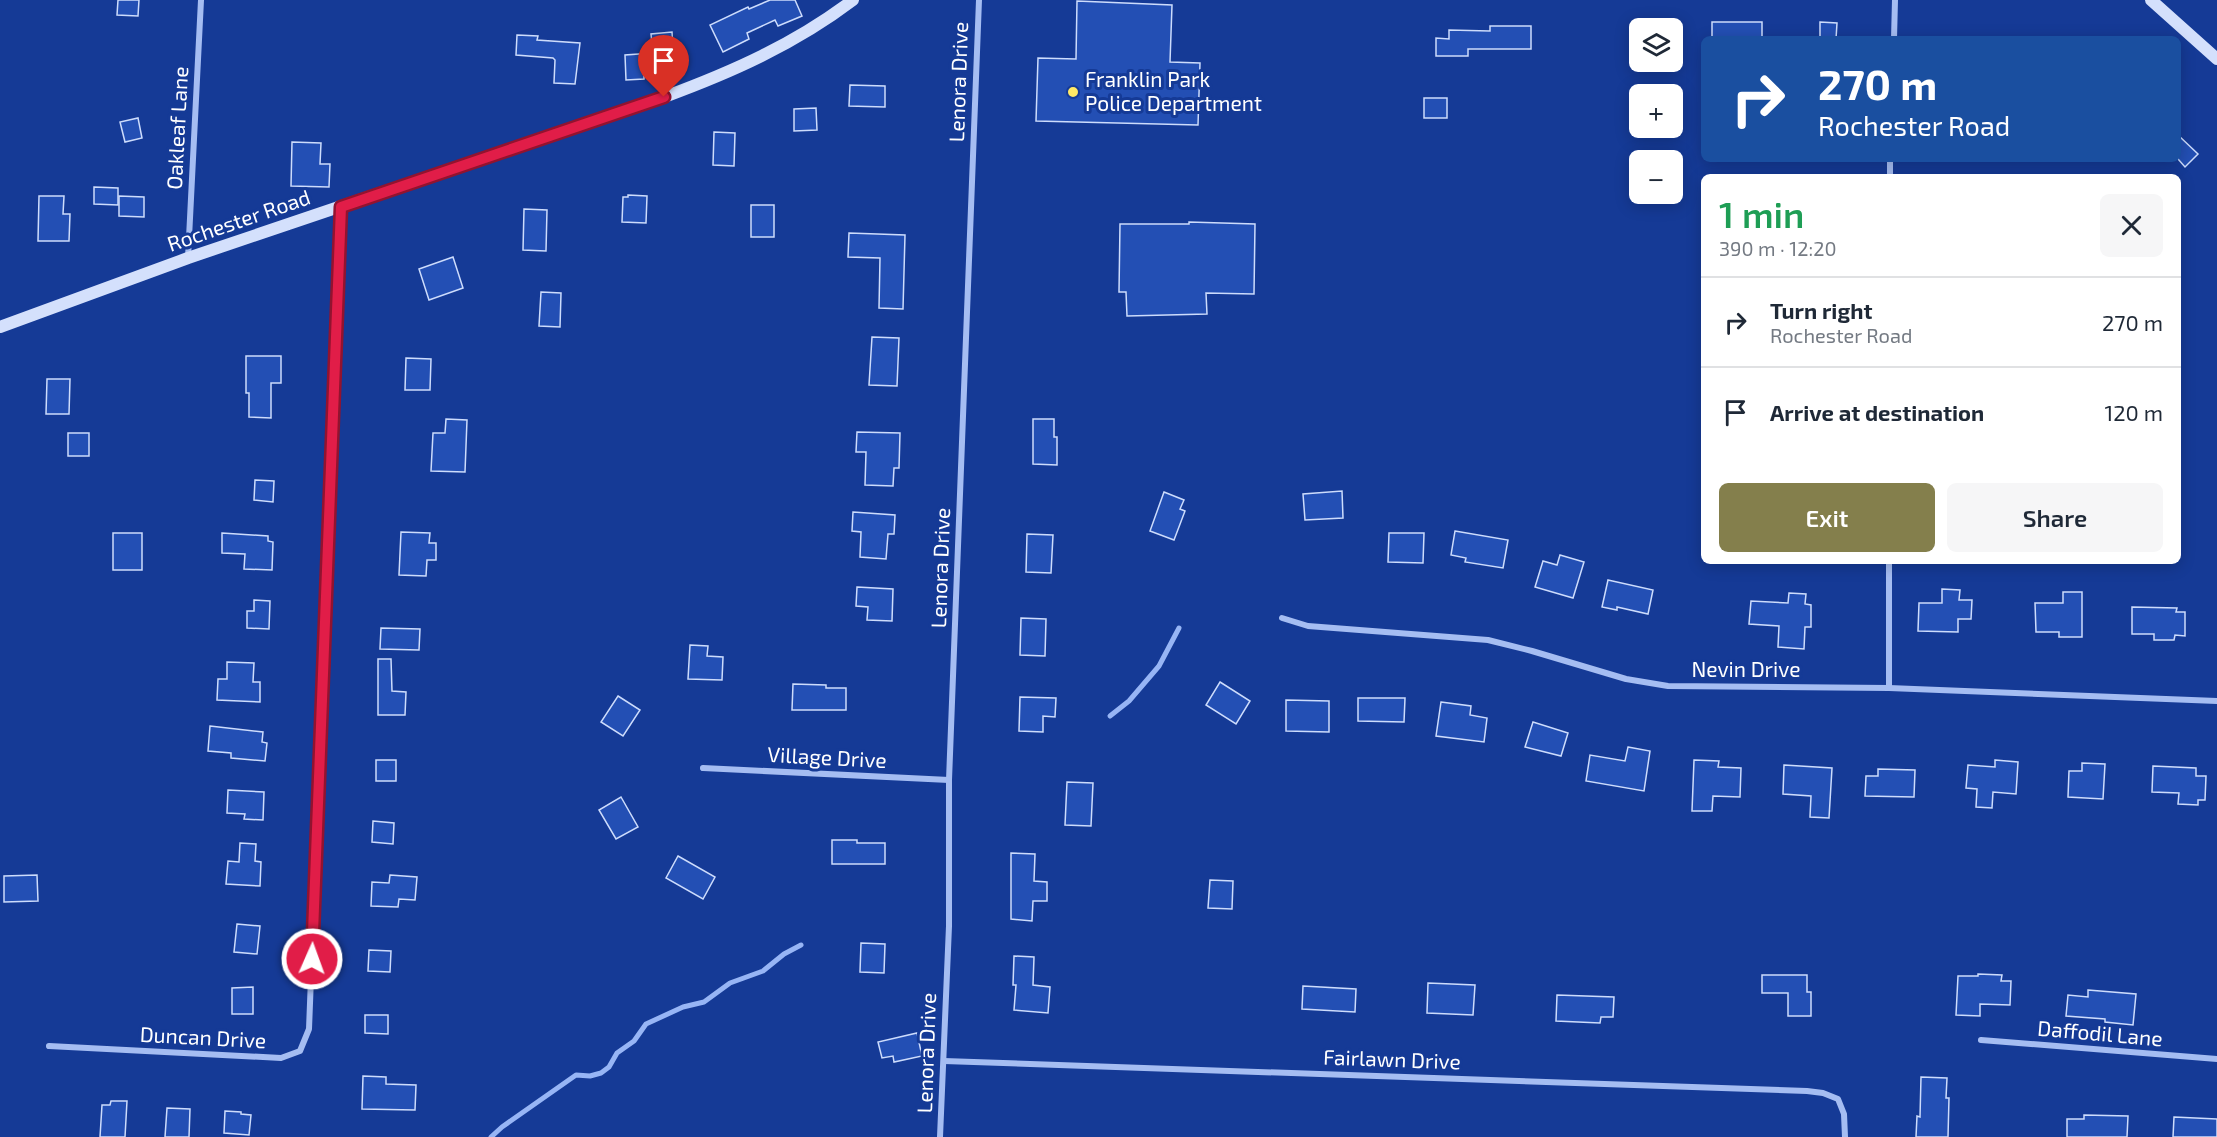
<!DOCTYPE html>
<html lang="en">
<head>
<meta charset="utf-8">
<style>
	:root { --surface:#fff; --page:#f6f6f7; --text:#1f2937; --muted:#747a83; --line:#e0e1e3; --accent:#847f4c }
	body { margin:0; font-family:"Exo 2",sans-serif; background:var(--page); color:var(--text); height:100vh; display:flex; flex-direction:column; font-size:22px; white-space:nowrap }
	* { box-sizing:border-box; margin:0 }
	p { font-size:20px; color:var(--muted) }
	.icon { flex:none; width:33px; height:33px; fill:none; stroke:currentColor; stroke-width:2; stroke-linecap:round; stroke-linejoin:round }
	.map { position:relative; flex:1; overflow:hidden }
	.side { position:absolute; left:1701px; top:174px; width:480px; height:390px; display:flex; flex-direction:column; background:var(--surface); border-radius:9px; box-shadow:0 3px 15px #0003 }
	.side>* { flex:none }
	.top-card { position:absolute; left:1701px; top:36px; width:480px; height:126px; border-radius:9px; box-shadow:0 3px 15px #0003; background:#1a4fa0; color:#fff; overflow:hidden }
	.buttons { position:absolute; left:1629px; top:18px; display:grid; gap:12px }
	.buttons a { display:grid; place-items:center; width:54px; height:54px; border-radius:9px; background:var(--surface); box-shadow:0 3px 15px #0003; font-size:30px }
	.pin { position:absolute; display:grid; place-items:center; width:51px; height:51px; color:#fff; margin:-62px -26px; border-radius:50% 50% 50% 0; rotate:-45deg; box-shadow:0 0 6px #0007 }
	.pin .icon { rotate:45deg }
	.me { position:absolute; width:66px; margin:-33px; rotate:2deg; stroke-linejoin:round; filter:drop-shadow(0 0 4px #0008) }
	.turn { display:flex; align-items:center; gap:21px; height:126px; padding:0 18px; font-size:27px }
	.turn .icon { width:78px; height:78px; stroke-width:2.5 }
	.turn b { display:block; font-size:42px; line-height:51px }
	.round { display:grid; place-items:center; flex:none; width:63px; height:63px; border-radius:9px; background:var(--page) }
	.headline { display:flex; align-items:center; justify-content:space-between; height:102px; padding:0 18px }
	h1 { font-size:36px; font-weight:600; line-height:45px; color:#1e9e55 }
	.button { display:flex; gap:12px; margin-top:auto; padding:12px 18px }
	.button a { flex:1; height:69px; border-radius:9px; background:var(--accent); color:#fff; font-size:24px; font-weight:600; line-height:69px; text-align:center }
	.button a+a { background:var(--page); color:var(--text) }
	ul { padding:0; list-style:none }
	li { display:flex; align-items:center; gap:18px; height:90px; padding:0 18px; border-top:2px solid var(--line) }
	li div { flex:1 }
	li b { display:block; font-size:22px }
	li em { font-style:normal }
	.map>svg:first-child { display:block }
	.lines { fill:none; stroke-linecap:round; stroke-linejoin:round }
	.stream { stroke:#97b5f5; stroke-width:5 }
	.building { fill:#234fb4; stroke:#cddcfc; stroke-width:1.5 }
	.street { stroke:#a5bdf2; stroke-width:6 }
	.secondary { stroke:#d4e0fc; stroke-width:12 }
	.route-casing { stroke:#92132f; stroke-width:15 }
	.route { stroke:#e11d48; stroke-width:10 }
	.poi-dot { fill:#ffe966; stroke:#153a96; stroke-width:2 }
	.labels { text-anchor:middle; stroke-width:6; stroke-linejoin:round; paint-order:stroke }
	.poi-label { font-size:21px; fill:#fff; stroke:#153a96; text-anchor:start }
	.street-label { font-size:21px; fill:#fff; stroke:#153a96 }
</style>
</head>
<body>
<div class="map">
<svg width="2217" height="1137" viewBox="0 0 2217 1137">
	<rect width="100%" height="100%" fill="#153a96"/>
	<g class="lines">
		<g class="stream">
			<polyline points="1110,716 1129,701 1159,666 1179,628"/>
			<polyline points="491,1137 502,1127 576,1075 590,1076 601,1073 609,1067 617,1053 634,1041 646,1024 683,1007 704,1002 730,983 763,971 784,954 801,945"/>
		</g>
	</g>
	<g class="building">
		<polygon points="118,0 139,0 138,16 117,15"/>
		<polygon points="770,0 795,0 802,16 778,26 775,20 747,33 749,39 723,52 710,25 748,7 749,9"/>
		<polygon points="1077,1 1172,5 1170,62 1200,63 1198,125 1036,121 1038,58 1076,59"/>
		<rect x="1712" y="22" width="50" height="17"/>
		<polygon points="1820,22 1837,23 1836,39 1820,39"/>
		<polygon points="1490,26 1531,26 1531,49 1468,49 1468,56 1436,56 1436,38 1449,39 1449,30 1490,31"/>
		<polygon points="672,32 673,47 670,47 672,68 644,71 644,79 626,80 625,55 653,53 651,34"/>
		<polygon points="517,35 538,36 537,40 580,43 575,84 554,83 555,60 553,58 516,55"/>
		<polygon points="850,85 885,86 885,107 849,106"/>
		<rect x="1424" y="98" width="23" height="20"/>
		<polygon points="816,108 817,130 794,131 794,109"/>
		<polygon points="138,118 142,138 125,142 120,122"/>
		<polygon points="714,132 735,133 734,166 713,165"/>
		<polygon points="2178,135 2198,154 2185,167 2178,159"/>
		<polygon points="292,142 321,143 320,164 330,164 329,187 291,186"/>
		<polygon points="94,187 118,188 118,205 94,204"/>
		<polygon points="628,195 647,196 646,223 622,222 623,197 628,197"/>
		<polygon points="39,196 64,196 63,214 70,214 69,241 38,241"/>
		<polygon points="119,196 144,197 144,217 119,216"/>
		<rect x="751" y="205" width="23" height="32"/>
		<polygon points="524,209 547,210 546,251 523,250"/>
		<polygon points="1189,222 1255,224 1254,294 1206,293 1207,314 1127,316 1126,292 1119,292 1120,224 1189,224"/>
		<polygon points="849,233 905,235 903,309 879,308 880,258 848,257"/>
		<polygon points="453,257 463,288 429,300 419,269"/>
		<polygon points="541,292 561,293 560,327 539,326"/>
		<polygon points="872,337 899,338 897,386 869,385"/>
		<polygon points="246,356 281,356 281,383 271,383 271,418 249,417 249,393 246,393"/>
		<polygon points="406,358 431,359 430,390 405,390"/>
		<polygon points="47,379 70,379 69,414 46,414"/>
		<polygon points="446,419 467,420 465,472 431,471 433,433 445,433"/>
		<polygon points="1033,419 1054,419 1054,437 1057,437 1057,465 1033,464"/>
		<polygon points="857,432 900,433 899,468 894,468 893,486 865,485 866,452 856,452"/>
		<rect x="68" y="433" width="21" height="23"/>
		<polygon points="255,480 274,481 273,502 254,500"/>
		<polygon points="1342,491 1343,518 1305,520 1303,494"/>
		<polygon points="1164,492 1184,500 1180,509 1185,511 1174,540 1150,531"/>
		<polygon points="853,512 895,515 894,534 888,534 886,559 860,557 861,532 852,531"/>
		<polygon points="1455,531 1508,540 1503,568 1465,562 1466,558 1451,555"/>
		<polygon points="401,532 430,533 429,543 436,543 436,560 427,560 426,576 399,575"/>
		<rect x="113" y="533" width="29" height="37"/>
		<polygon points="222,533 268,536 268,541 273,542 272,570 244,569 245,554 222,553"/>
		<polygon points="1389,533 1424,533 1423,563 1388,562"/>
		<polygon points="1027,534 1053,535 1051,573 1026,572"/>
		<polygon points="1560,555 1584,562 1573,598 1535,587 1543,561 1557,565"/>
		<polygon points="1608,580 1653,590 1648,614 1617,607 1617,610 1602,607"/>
		<polygon points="857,587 893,589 892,621 867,620 868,607 856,606"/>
		<polygon points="1942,589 1960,590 1959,600 1972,600 1971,619 1958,619 1958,632 1918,631 1919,603 1942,603"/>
		<polygon points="2063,592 2082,592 2082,637 2059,637 2059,632 2036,632 2035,603 2063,603"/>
		<polygon points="1789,593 1806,594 1805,604 1811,605 1811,627 1805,627 1804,649 1778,647 1779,626 1749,624 1751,601 1788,603"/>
		<polygon points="254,600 270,601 269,629 247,628 247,611 254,611"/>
		<polygon points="2132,607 2177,608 2176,612 2185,612 2185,636 2175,635 2174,640 2154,640 2154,634 2132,634"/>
		<polygon points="1021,618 1046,619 1045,656 1020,655"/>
		<polygon points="381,628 420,629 419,650 380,649"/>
		<polygon points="690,645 708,646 707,656 723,657 722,680 688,679"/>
		<polygon points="378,659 391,659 392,691 406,692 405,715 378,715"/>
		<polygon points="227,662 254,663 253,682 260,682 260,702 217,700 218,679 227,679"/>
		<polygon points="1220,682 1250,701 1236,724 1206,705"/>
		<polygon points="793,684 826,685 826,688 846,688 846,710 792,710"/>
		<polygon points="618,696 640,710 623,736 601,722"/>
		<polygon points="1020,697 1056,698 1055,717 1043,716 1043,732 1019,731"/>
		<polygon points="1358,698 1405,698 1404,722 1358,721"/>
		<polygon points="1286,700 1329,701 1329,732 1286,731"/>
		<polygon points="1441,702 1471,706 1470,715 1487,718 1484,742 1436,736"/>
		<polygon points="1533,722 1568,733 1561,756 1525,747"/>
		<polygon points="210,726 263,732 262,742 267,743 265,761 231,758 231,753 208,751"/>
		<polygon points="1628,747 1650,751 1644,791 1586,781 1590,755 1625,761"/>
		<rect x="376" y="760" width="20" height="21"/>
		<polygon points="1694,760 1719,761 1718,767 1741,768 1740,797 1713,796 1712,811 1692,811"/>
		<polygon points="1995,760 2018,762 2016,794 1993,792 1992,808 1976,807 1977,789 1966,788 1968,765 1995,767"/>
		<polygon points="2082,763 2105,764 2103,799 2068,797 2069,771 2082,771"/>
		<polygon points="1784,765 1832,768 1829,818 1810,817 1811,796 1783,794"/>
		<polygon points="2153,766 2196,768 2196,776 2206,776 2205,800 2198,800 2198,805 2178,804 2179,793 2152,792"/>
		<polygon points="1878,769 1915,770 1914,797 1865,796 1866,776 1878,776"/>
		<polygon points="1067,782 1093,783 1091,826 1065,825"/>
		<polygon points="228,790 264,792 263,820 244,819 245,814 227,813"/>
		<polygon points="621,797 638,827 616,839 599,810"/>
		<polygon points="373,821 394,823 393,844 372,842"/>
		<polygon points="832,840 857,840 857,843 885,843 885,864 832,864"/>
		<polygon points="240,843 256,844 255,861 261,862 260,886 226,884 228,861 239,862"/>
		<polygon points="1011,853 1035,854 1034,881 1047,882 1047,901 1033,901 1032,921 1011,919"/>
		<polygon points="678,856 715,877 703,899 666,878"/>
		<polygon points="37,875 38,901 4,902 4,876"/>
		<polygon points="390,875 417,877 415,900 399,899 398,907 371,906 372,882 389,883"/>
		<polygon points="1210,880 1233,881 1232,909 1208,908"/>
		<polygon points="237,924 260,926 257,954 234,952"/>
		<polygon points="861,943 885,944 884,973 860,972"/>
		<polygon points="369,950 391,951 390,972 368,971"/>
		<polygon points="1014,956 1034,957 1033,985 1050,987 1048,1013 1014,1010 1016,985 1013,985"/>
		<polygon points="1978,974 2002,975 2001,981 2011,981 2010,1005 1980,1004 1980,1016 1956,1015 1958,976 1978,976"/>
		<polygon points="1762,975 1807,975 1807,992 1811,992 1811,1016 1788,1016 1788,993 1762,993"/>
		<polygon points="1428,983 1475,985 1473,1015 1427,1013"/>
		<polygon points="1303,986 1356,989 1355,1012 1302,1009"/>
		<polygon points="253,987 253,1014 232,1014 232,988"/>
		<polygon points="2088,990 2136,994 2133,1025 2105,1022 2105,1019 2066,1016 2068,995 2088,997"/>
		<polygon points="1557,995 1614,997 1613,1017 1601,1017 1600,1023 1556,1021"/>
		<polygon points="365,1015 388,1015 388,1034 365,1033"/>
		<polygon points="917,1033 922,1056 894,1062 893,1056 882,1058 878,1042"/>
		<polygon points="363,1076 386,1077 386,1084 416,1085 415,1110 362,1109"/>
		<polygon points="1921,1077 1947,1078 1946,1098 1949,1098 1948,1137 1916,1137 1917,1116 1920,1117"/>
		<polygon points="111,1101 127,1101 125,1137 100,1137 102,1105 110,1105"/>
		<polygon points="167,1108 190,1109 189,1137 165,1137"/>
		<polygon points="225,1111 241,1112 241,1114 251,1115 249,1135 224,1133"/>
		<polygon points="2084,1115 2128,1116 2127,1137 2067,1137 2067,1119 2084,1119"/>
		<polygon points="2174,1117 2217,1119 2217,1137 2173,1137"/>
	</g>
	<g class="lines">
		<g class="street">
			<polyline points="1894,39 1895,0"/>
			<polyline points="1890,177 1890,159"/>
			<polyline points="188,258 201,0"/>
			<polyline points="1282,618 1308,626 1488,640 1532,651 1626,679 1668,686 1889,688 2217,701"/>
			<polyline points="1889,688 1889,561"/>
			<polyline points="703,768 949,780"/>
			<polyline points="1981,1040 2217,1059"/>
			<polyline points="49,1046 281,1058 300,1051 309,1029 341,207"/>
			<polyline points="944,1061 1807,1091 1823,1093 1838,1099 1844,1114 1845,1137"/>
			<polyline points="940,1137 949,926 949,780 979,0"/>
		</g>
		<g class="secondary">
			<polyline points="2151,0 2217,59"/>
			<path d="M0,327L188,258L664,97C732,72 795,44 853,0"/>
		</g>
	</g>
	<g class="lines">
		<defs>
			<polyline id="route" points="312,959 341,207 664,97"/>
		</defs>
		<use href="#route" class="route-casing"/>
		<use href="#route" class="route"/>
	</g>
	<circle class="poi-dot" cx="1073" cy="92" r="6"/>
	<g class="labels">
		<g class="poi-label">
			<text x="1085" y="87">Franklin Park<tspan x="1085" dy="24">Police Department</tspan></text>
		</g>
		<g class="street-label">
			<text transform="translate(959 82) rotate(-88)" y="7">Lenora Drive</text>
			<text transform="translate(178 128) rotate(-87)" y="7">Oakleaf Lane</text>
			<text transform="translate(239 221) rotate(-19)" y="7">Rochester Road</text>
			<text transform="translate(941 568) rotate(-88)" y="7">Lenora Drive</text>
			<text x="1746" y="677">Nevin Drive</text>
			<text transform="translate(827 758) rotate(3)" y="7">Village Drive</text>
			<text transform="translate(2100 1034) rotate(5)" y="7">Daffodil Lane</text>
			<text transform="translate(203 1038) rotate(3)" y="7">Duncan Drive</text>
			<text transform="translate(927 1053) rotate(-88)" y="7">Lenora Drive</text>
			<text transform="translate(1392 1060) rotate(2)" y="7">Fairlawn Drive</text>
		</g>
	</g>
</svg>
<div class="buttons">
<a><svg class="icon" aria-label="layers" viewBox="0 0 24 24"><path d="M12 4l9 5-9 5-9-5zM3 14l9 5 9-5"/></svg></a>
<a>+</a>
<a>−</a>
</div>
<div class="pin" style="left:664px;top:97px;background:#d93025"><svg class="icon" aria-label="arrive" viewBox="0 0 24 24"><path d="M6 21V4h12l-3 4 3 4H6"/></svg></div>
<svg class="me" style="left:312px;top:959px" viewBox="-20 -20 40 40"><circle r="17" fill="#e11d48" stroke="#fff" stroke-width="3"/><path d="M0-11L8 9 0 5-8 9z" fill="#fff"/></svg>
<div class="top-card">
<div class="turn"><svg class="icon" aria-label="right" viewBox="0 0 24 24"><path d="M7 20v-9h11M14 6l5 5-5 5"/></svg><div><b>270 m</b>Rochester Road</div></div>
</div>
<section class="side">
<div class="headline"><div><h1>1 min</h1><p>390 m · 12:20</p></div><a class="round"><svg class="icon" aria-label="close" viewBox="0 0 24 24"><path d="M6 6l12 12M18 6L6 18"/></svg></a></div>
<ul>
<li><svg class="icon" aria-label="right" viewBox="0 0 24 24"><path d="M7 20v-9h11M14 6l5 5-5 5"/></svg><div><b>Turn right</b><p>Rochester Road</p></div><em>270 m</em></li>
<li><svg class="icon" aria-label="arrive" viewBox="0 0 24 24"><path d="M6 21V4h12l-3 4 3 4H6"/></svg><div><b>Arrive at destination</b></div><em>120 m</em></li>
</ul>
<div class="button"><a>Exit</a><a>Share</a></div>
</section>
</div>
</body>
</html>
